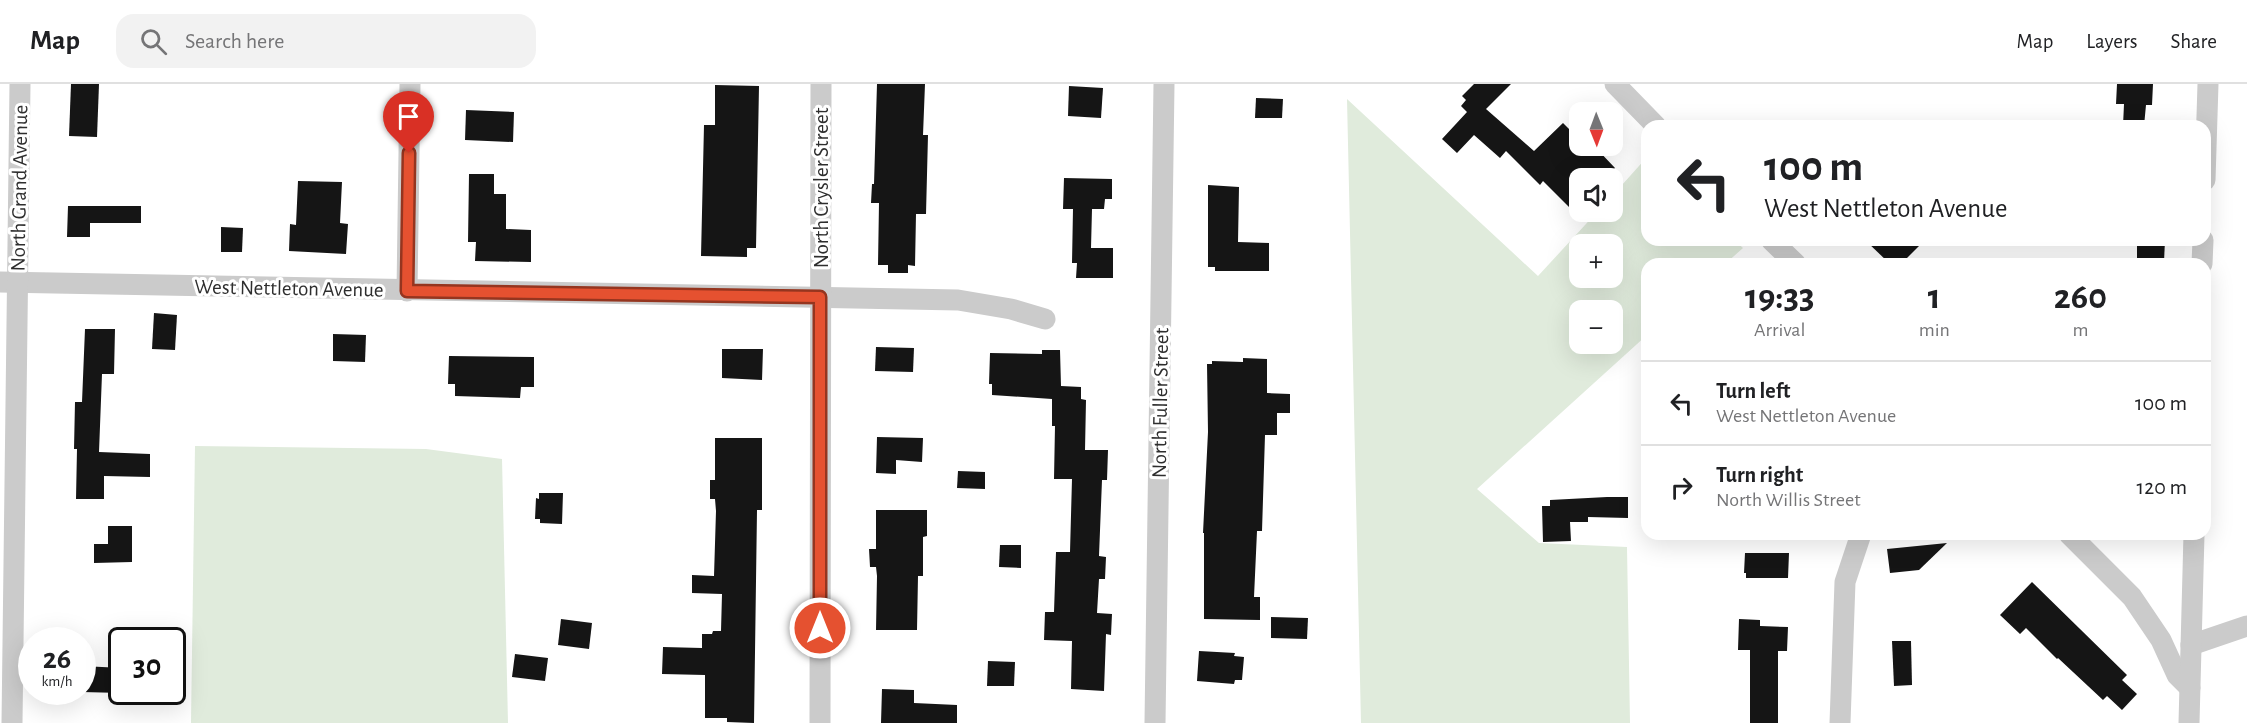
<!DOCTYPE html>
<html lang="en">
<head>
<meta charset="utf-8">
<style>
	:root { --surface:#fff; --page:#f2f2f2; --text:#202124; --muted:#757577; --line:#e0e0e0 }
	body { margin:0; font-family:"Alegreya Sans",sans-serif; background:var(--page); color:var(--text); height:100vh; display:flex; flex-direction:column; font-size:22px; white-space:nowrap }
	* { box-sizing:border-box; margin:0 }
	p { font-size:20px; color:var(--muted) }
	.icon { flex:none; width:33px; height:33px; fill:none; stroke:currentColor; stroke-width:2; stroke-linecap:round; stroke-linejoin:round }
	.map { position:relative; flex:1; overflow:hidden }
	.drawer { position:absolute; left:1641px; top:174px; width:570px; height:282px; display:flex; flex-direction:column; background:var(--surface); border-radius:18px; box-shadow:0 6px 24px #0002 }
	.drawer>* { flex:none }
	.hud { position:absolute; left:1641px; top:36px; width:570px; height:126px; border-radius:18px; box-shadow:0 6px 24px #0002; background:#fff; color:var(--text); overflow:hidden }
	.needle { width:39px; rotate:179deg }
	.tools { position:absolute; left:1569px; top:18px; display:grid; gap:12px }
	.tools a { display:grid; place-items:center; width:54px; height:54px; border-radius:12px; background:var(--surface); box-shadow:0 6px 24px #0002; font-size:30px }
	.speed { position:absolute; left:18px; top:543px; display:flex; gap:12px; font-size:30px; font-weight:700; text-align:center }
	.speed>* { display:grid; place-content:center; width:78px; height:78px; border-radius:50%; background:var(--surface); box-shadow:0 6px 24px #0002; line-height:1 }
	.speed small { font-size:15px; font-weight:400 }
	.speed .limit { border:3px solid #111; border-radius:9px; background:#fff; color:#111 }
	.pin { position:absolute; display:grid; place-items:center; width:51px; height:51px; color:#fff; margin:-62px -26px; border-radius:50% 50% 50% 0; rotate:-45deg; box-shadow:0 0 6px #0007 }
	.pin .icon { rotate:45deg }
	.me { position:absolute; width:66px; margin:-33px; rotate:0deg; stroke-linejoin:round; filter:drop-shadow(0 0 4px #0008) }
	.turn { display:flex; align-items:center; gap:21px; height:126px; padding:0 24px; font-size:27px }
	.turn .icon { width:78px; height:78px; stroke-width:2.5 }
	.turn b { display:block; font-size:42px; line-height:51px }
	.eta { display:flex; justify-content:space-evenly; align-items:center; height:102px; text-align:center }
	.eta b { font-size:36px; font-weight:700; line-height:42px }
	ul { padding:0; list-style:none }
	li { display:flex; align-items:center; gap:18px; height:84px; padding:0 24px; border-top:2px solid var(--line) }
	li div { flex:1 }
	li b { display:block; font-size:22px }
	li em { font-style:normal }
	header { display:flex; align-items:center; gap:36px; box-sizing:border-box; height:84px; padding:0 30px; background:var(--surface); border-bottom:2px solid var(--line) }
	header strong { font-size:28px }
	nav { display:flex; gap:33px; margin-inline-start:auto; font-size:21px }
	.search { width:420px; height:54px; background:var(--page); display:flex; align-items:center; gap:15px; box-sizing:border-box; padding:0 21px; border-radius:18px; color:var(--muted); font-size:22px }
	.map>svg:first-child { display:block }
	.green { fill:#e0ebdc; fill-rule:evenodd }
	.building { fill:#151515 }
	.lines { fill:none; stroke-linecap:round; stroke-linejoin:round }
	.minor { stroke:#cbcbcb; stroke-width:21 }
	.route-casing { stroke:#95351f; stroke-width:15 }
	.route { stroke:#e55130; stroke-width:10 }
	.labels { text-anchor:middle; stroke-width:6; stroke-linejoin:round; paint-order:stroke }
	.street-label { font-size:21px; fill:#2e2e2e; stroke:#fff }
</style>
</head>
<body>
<header>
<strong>Map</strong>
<div class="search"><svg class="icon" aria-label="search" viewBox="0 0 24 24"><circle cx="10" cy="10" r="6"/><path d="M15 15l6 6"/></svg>Search here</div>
<nav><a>Map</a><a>Layers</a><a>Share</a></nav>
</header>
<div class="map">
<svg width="2247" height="639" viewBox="0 0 2247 639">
	<rect width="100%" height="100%" fill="#fff"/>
	<g class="green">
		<path d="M1347,15L1538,192L1597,128H1612L1613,111L1647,73V156H1734L1743,164L1725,180H1647V251L1477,405L1539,459L1627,463L1630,639H1361ZM1580,160H1612V194H1580ZM1580,226H1612V260H1580Z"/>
		<polygon points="195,362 426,365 502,375 508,639 191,639"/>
	</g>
	<g class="building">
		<polygon points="71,0 99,0 97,53 69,52"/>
		<polygon points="877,0 925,0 923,51 928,51 926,130 916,130 915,182 908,181 908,189 888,189 888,181 878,181 879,119 871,119 872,100 874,100"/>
		<polygon points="1474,0 1511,0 1486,25 1534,67 1563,39 1580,56 1580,62 1584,62 1591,69 1596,64 1615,84 1604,94 1580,94 1580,134 1543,97 1540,101 1506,67 1500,74 1474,51 1457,69 1442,55 1467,28 1461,22 1466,16 1462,12"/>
		<polygon points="2117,0 2153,0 2152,21 2146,21 2144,42 2123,42 2124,20 2116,20"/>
		<polygon points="715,1 759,2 756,164 747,164 747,173 701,172 704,41 715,41"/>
		<polygon points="1069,2 1103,4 1101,34 1068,32"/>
		<polygon points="1256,14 1283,15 1282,34 1255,34"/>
		<polygon points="466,26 514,28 513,58 465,56"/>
		<polygon points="469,90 494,90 494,110 506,110 506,145 531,146 531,178 475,177 476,158 468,158"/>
		<polygon points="1064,94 1112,95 1112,115 1105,115 1104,125 1092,125 1091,164 1113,164 1113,194 1076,194 1077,179 1072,179 1073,125 1063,125"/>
		<polygon points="298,97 342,98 340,139 348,140 346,170 289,167 290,140 296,141"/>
		<polygon points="1208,101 1239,103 1238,158 1269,159 1269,187 1215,187 1215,183 1208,183"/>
		<polygon points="68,122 141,122 141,139 90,139 90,153 67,153"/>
		<polygon points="221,143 243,144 242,168 221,168"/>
		<polygon points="1865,156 1925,156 1901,180 1890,180"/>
		<polygon points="2137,156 2165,156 2164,178 2137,178"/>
		<polygon points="154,229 177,231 175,266 152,265"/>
		<polygon points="85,245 115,245 114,290 102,290 99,368 150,370 150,393 104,392 104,415 76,415 77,365 74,365 75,318 82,318"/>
		<polygon points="333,250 366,251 365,278 333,277"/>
		<polygon points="876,263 914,264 913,288 875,287"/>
		<polygon points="722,265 763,265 762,296 722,294"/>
		<polygon points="1042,266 1060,266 1061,302 1081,303 1081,315 1086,316 1085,366 1108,366 1107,396 1102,396 1099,472 1106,473 1105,495 1099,495 1097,529 1112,530 1111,551 1106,550 1104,607 1071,605 1072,557 1044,556 1045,528 1054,528 1056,468 1070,468 1072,395 1054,395 1055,342 1052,342 1052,315 992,311 992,300 989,300 990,269 1042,270"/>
		<polygon points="449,272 534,273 534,303 521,303 520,314 455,312 455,300 448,300"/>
		<polygon points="1243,274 1267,275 1267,309 1290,310 1290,329 1277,329 1277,351 1265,351 1262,447 1257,447 1254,513 1260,513 1260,536 1204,535 1204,449 1203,449 1208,348 1207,280 1212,280 1212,277 1243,278"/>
		<polygon points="877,353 923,354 922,378 896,376 896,390 876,389"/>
		<polygon points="715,354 762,354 762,426 757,426 754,639 727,638 727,634 705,634 705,591 662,590 663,563 702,564 702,550 712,550 713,547 721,547 722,510 692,509 692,491 714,492 716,427 715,415 710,415 710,396 715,396"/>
		<polygon points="958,387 985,388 985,405 957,404"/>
		<polygon points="539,409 563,409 562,440 540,439 540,435 535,435 536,414 539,415"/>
		<polygon points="1607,413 1628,413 1628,434 1588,433 1588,438 1570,438 1571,457 1543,458 1542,422 1550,422 1550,416"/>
		<polygon points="876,426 927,426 927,452 923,453 923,492 918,492 917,546 876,546 877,492 876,483 870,483 869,465 876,465"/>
		<polygon points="108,442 132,442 132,478 94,479 94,460 108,460"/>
		<polygon points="1947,459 1919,486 1890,489 1887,465"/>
		<polygon points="1000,461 1021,461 1021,484 999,483"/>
		<polygon points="1745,469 1789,469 1788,494 1746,494 1746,489 1744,489"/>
		<polygon points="2032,498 2127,591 2122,596 2137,610 2122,626 2107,612 2103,616 2058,574 2057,575 2026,544 2020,550 2000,531"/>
		<polygon points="1271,533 1308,534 1307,555 1271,554"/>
		<polygon points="561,535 592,539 589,565 558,561"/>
		<polygon points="1739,535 1760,536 1760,542 1788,543 1787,567 1778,567 1778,639 1750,639 1750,566 1738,566"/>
		<polygon points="1892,557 1911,557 1912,601 1894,602"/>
		<polygon points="1199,567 1235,569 1234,572 1244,573 1242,596 1235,596 1234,600 1197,597"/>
		<polygon points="515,570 548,574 545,597 512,593"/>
		<polygon points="988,577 1015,578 1014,602 987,602"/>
		<polygon points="82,582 122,584 122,609 82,608"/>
		<polygon points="882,605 914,606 914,619 957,621 957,639 881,639"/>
	</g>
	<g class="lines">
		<g class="minor">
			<polyline points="1615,0 1656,42"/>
			<polyline points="2205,96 2208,0"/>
			<polyline points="1771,156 1796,180"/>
			<polyline points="2202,180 2203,156"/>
			<polyline points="0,198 958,216 1011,225 1045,235"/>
			<polyline points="407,207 410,0"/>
			<polyline points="2069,450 2132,513 2161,556 2177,591 2190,604"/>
			<polyline points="2191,561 2247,542"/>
			<polyline points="12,639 20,0"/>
			<polyline points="820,639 821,0"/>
			<polyline points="1155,639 1164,0"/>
			<polyline points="1840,639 1845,498 1861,450"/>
			<polyline points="2189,639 2194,450"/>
		</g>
	</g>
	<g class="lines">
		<defs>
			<polyline id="route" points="409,69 407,207 820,213 820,544"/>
		</defs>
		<use href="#route" class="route-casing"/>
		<use href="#route" class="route"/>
	</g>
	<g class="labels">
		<g class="street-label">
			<text transform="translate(19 104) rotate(-89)" y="7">North Grand Avenue</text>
			<text transform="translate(821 104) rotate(-90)" y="7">North Crysler Street</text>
			<text transform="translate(289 204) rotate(1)" y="7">West Nettleton Avenue</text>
			<text transform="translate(1160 319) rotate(-89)" y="7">North Fuller Street</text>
		</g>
	</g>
</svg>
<div class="tools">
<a><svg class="needle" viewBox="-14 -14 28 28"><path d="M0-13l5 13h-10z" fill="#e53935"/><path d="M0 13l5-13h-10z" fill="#757577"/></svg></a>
<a><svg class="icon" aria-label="sound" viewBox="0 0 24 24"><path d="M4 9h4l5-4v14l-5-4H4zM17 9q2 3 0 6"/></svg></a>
<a>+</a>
<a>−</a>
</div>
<div class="speed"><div>26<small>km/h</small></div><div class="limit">30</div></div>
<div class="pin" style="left:409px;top:69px;background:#d93025"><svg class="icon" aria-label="arrive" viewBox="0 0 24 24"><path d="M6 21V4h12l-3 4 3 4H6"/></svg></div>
<svg class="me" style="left:820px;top:544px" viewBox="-20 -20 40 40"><circle r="17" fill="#e55130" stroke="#fff" stroke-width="3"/><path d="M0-11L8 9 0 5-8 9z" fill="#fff"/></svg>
<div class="hud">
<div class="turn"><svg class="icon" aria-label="left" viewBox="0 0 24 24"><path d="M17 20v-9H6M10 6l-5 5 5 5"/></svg><div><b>100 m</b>West Nettleton Avenue</div></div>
</div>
<section class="drawer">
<div class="eta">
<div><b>19:33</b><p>Arrival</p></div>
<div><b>1</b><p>min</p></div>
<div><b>260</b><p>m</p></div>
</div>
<ul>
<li><svg class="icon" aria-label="left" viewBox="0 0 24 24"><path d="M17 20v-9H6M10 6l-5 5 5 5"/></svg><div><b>Turn left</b><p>West Nettleton Avenue</p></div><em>100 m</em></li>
<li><svg class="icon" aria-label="right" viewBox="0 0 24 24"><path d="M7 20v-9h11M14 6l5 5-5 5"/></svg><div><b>Turn right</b><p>North Willis Street</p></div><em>120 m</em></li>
</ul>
</section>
</div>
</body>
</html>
